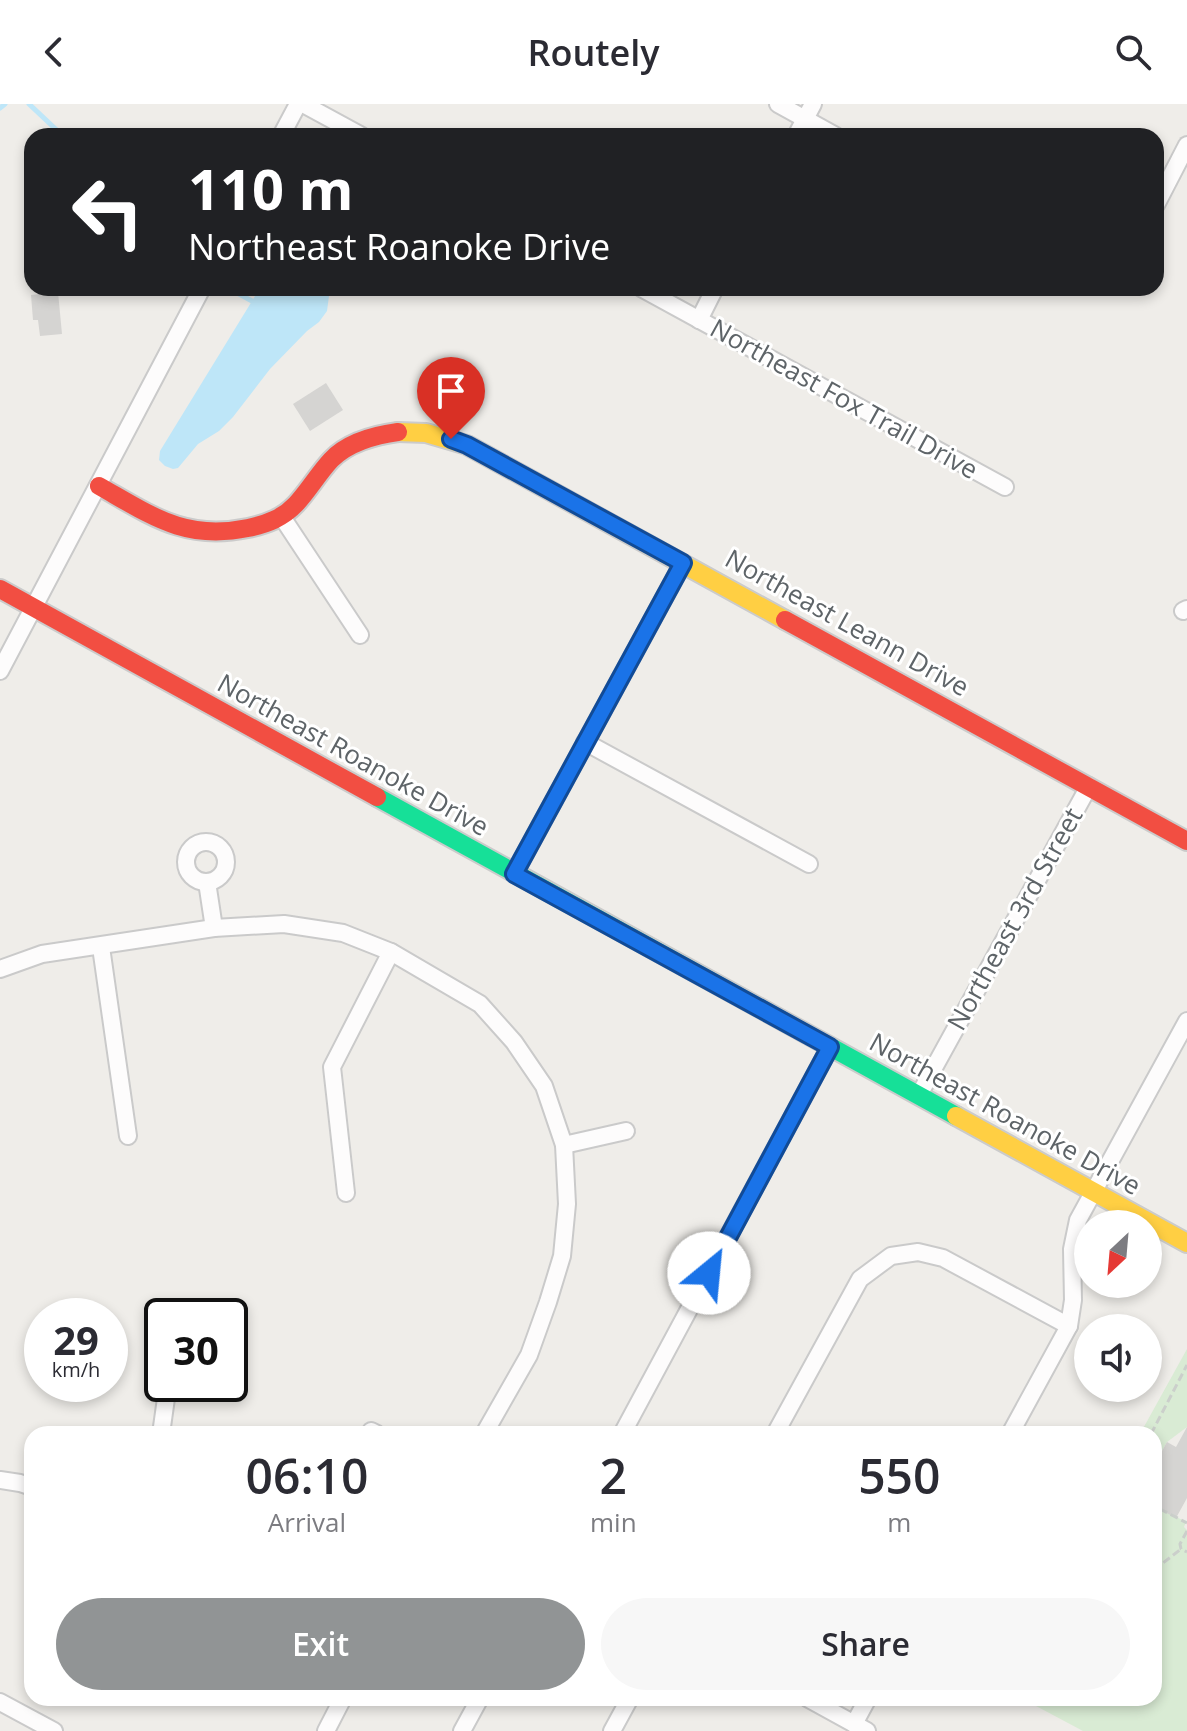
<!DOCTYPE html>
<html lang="en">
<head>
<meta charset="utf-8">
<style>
	:root { --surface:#fff; --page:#f7f7f7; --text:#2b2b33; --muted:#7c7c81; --accent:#919495 }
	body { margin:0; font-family:"Open Sans",sans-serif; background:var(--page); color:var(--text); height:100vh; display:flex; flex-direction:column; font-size:30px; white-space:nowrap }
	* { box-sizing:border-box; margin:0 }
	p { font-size:26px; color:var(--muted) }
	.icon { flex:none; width:44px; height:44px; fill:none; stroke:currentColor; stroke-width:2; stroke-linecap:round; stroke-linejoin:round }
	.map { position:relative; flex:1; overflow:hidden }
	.drawer { position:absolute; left:24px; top:1322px; width:1138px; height:280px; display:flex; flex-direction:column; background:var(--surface); border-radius:24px; box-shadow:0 4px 12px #0003 }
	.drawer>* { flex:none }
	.banner { position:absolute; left:24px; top:24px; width:1140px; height:168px; border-radius:24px; box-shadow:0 4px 12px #0003; background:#202124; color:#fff; overflow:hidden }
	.needle { width:52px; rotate:206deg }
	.controls { position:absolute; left:1074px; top:1106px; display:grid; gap:16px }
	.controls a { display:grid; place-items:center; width:88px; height:88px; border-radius:50%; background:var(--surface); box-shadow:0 4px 12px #0003; font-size:40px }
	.speed { position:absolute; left:24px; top:1194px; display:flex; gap:16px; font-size:40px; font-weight:700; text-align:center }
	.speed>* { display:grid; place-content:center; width:104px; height:104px; border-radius:50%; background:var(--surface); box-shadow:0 4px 12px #0003; line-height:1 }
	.speed small { font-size:20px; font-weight:400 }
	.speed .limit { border:4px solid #111; border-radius:12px; background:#fff; color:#111 }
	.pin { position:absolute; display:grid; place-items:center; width:68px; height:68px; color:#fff; margin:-82px -34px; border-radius:50% 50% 50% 0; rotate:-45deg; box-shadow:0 0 8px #0007 }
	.pin .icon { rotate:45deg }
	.me { position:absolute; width:88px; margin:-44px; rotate:28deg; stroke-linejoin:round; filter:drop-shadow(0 0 6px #0008) }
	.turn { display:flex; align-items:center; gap:28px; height:168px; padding:0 32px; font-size:36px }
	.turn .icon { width:104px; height:104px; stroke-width:2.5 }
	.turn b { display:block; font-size:56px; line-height:68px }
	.eta { display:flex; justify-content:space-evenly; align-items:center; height:136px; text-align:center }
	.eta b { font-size:48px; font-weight:600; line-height:56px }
	.button { display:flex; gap:16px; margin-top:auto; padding:16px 32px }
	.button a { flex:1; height:92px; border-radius:48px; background:var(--accent); color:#fff; font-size:32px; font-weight:600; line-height:92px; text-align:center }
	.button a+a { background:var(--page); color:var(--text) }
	header { display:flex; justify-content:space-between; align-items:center; height:104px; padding:0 32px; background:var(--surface); font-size:36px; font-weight:600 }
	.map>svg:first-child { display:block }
	.green { fill:#d9ebd4 }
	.water { fill:#bee6f8 }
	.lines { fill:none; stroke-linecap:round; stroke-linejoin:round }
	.stream { stroke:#bee6f8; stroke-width:5 }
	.building { fill:#d5d4d2 }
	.street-casing { stroke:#cacaca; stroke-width:20 }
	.fast-casing { stroke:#cbcbcb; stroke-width:22 }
	.slow-casing { stroke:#cbcbcb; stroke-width:22 }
	.jam-casing { stroke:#cbcbcb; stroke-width:22 }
	.path { stroke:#cbcfcb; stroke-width:3; stroke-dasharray:8 4; stroke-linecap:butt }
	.street { stroke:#fdfcfc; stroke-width:16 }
	.fast { stroke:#16e098; stroke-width:18 }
	.slow { stroke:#ffcf43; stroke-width:18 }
	.jam { stroke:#f24e42; stroke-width:18 }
	.route-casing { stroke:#114b97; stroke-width:20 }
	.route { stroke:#1a73e8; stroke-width:14 }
	.labels { text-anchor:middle; stroke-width:6; stroke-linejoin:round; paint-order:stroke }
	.street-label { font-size:26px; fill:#5e6468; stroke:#fff }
</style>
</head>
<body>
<header><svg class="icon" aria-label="back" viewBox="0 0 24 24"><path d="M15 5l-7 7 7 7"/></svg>Routely<svg class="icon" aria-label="search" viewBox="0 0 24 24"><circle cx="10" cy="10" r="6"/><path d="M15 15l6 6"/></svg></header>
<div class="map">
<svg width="1187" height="1627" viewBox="0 0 1187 1627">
	<rect width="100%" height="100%" fill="#efede9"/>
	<g class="green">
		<polygon points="1187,1245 1187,1323 1167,1338 1154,1361 1154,1330 1140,1330"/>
		<polygon points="1154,1401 1186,1418 1184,1423 1187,1426 1187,1627 1083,1627 1021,1594 1154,1594"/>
	</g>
	<polygon class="water" points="260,184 321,184 329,192 327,207 319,218 307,227 270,265 233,313 219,327 198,340 178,364 173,365 165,362 159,356 160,347"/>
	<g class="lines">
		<g class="stream">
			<polyline points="29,0 63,32"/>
			<polyline points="0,4 5,0"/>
			<polyline points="228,184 252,197"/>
		</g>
	</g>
	<g class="building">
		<polygon points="58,188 62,230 40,232 38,216 33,216 31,191"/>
		<polygon points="326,279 343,306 310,327 293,300"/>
		<polygon points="1187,1323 1187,1394 1176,1414 1154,1402 1154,1361 1167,1338 1176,1343"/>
	</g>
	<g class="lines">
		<defs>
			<g id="street">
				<polyline points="303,0 362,32"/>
				<polyline points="778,0 836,32"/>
				<polyline points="281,32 298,0"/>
				<polyline points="796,32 813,0"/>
				<polyline points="1156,101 1187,41"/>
				<polyline points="641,184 1005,383"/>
				<polyline points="699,216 715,184"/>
				<polyline points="282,413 360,531"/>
				<polyline points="1183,507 1187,505"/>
				<polyline points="0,567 202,184"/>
				<polyline points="585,638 809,760"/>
				<circle cx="206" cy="758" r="20"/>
				<polyline points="514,770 683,459"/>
				<polyline points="207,778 214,824"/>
				<polyline points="101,843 128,1032"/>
				<polyline points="0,865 42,850 214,824 284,820 343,829 391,848 480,900 514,938 544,982 564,1041 567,1100 562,1152 548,1198 529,1251 484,1330"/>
				<polyline points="919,991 1089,682"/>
				<polyline points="564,1041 626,1027"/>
				<polyline points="346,1089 332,963 391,848"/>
				<polyline points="371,1327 377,1330"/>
				<polyline points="161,1330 168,1280"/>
				<polyline points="622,1330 830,943"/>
				<polyline points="775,1330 860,1175 891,1152 918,1148 943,1154 1069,1222"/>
				<polyline points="1010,1330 1069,1222 1073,1196 1072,1145 1078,1116 1187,917"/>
				<polyline points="0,1376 20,1379 32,1383"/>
				<polyline points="807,1594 867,1627"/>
				<polyline points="0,1598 54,1627"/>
				<polyline points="854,1620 868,1594"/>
				<polyline points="326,1627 343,1594"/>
				<polyline points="462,1627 480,1594"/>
				<polyline points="612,1627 630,1594"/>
			</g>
			<polyline id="fast" points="377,693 956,1012"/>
			<g id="slow">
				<polyline points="398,328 426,329 467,341 785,516"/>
				<polyline points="956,1012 1187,1139"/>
			</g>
			<g id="jam">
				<path d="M99,382C152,412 185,437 248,424C267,420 283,414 296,400C309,386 318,370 331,356C347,339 375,331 398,328"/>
				<polyline points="0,485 377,693"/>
				<polyline points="785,516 1187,737"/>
			</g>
		</defs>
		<use href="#street" class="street-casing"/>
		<use href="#fast" class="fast-casing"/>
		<use href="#slow" class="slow-casing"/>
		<use href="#jam" class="jam-casing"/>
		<g class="path">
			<polyline points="1151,1330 1187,1261"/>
			<polyline points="1160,1405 1187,1419"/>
			<polyline points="1187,1427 1180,1440 1181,1445 1187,1448"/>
			<polyline points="1154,1466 1181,1445"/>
		</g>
		<use href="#street" class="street"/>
		<use href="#fast" class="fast"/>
		<use href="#slow" class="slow"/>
		<use href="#jam" class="jam"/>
	</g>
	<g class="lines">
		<defs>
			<polyline id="route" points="451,335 467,341 683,459 514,770 830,943 709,1169"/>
		</defs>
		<use href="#route" class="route-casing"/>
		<use href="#route" class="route"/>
	</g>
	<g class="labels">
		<g class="street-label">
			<text transform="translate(844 295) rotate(29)" y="9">Northeast Fox Trail Drive</text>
			<text transform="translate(847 519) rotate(29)" y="9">Northeast Leann Drive</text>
			<text transform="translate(353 651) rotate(29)" y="9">Northeast Roanoke Drive</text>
			<text transform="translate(1015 815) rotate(-61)" y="9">Northeast 3rd Street</text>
			<text transform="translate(1005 1010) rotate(29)" y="9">Northeast Roanoke Drive</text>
		</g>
	</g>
</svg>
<div class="controls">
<a><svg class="needle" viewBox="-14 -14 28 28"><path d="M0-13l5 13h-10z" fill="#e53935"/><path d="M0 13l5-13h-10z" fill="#7c7c81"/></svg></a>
<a><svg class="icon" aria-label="sound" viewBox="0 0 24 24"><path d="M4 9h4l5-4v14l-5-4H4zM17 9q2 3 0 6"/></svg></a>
</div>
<div class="speed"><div>29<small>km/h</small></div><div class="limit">30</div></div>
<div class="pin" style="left:451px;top:335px;background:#d93025"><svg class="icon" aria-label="arrive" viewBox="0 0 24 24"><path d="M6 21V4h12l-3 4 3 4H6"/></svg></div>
<svg class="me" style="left:709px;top:1169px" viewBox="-20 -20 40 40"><circle r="19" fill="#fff"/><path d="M0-13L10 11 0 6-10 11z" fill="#1a73e8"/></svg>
<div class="banner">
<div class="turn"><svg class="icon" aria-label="left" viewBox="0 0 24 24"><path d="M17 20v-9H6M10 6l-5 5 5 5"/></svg><div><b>110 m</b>Northeast Roanoke Drive</div></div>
</div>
<section class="drawer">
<div class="eta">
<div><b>06:10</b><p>Arrival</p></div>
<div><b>2</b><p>min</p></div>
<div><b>550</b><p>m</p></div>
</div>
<div class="button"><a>Exit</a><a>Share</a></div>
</section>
</div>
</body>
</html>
